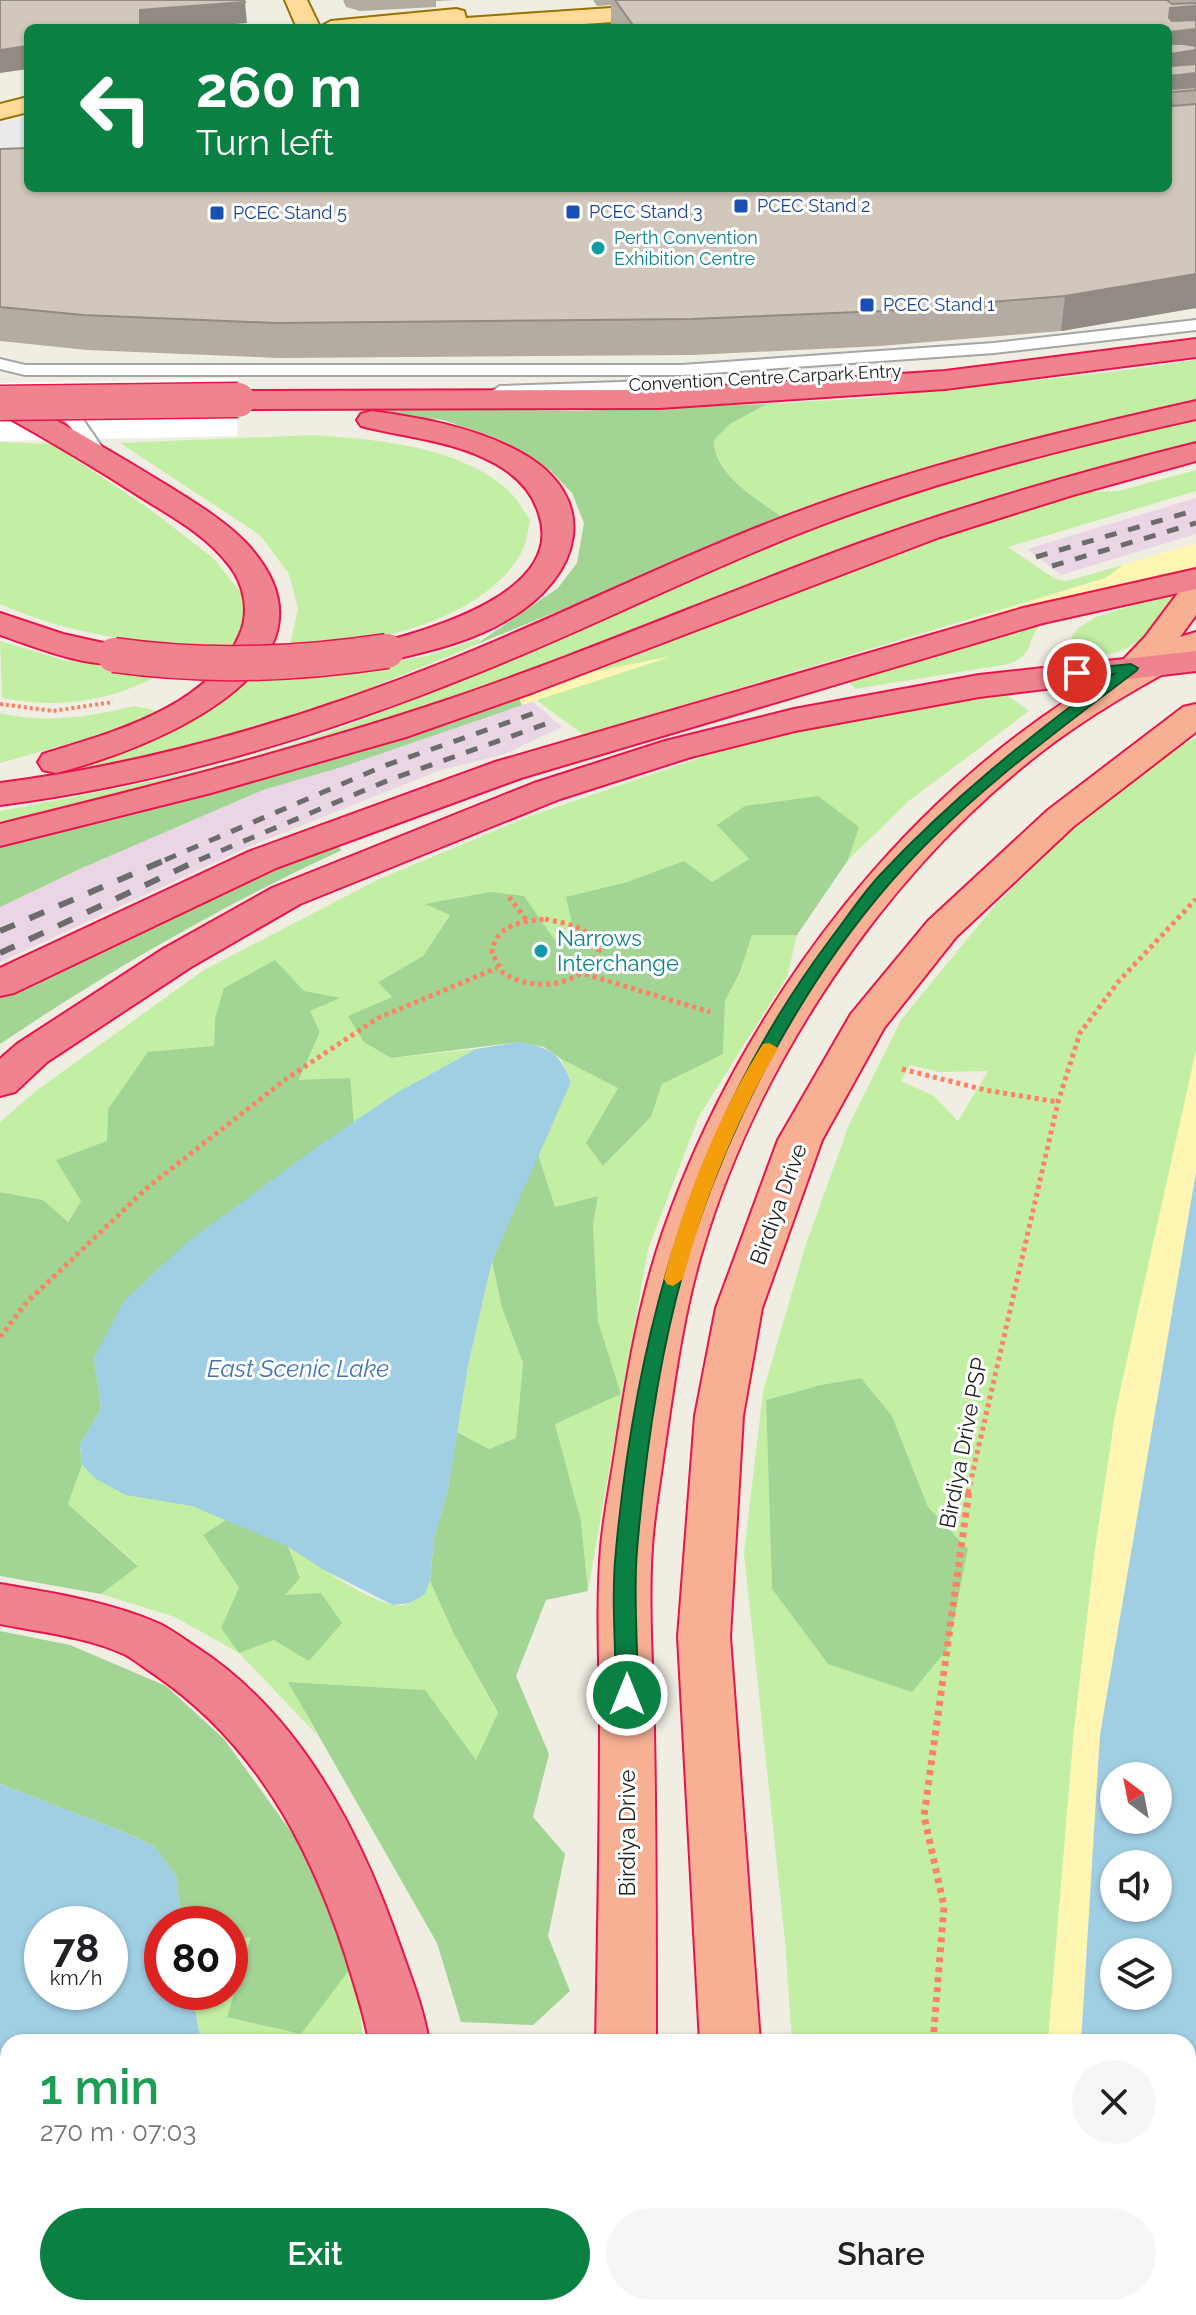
<!DOCTYPE html>
<html lang="en">
<head>
<meta charset="utf-8">
<style>
	:root { --surface:#fff; --page:#f6f6f6; --text:#202124; --muted:#757577; --accent:#0b8043 }
	body { margin:0; font-family:Raleway,sans-serif; background:var(--page); color:var(--text); height:100vh; display:flex; flex-direction:column; font-size:30px; white-space:nowrap }
	* { box-sizing:border-box; margin:0 }
	p { font-size:26px; color:var(--muted) }
	.icon { flex:none; width:44px; height:44px; fill:none; stroke:currentColor; stroke-width:2; stroke-linecap:round; stroke-linejoin:round }
	.map { position:relative; flex:1; overflow:hidden }
	.details { position:absolute; left:0px; top:2034px; width:1196px; height:282px; display:flex; flex-direction:column; background:var(--surface); border-radius:24px 24px 0 0; box-shadow:0 2px 6px #0004 }
	.details>* { flex:none }
	.hud { position:absolute; left:24px; top:24px; width:1148px; height:168px; border-radius:12px; box-shadow:0 2px 6px #0004; background:#0b8043; color:#fff; overflow:hidden }
	.needle { width:52px; rotate:328deg }
	.buttons { position:absolute; left:1100px; top:1762px; display:grid; gap:16px }
	.buttons a { display:grid; place-items:center; width:72px; height:72px; border-radius:50%; background:var(--surface); box-shadow:0 2px 6px #0004; font-size:40px }
	.speed { position:absolute; left:24px; top:1906px; display:flex; gap:16px; font-size:40px; font-weight:700; text-align:center }
	.speed>* { display:grid; place-content:center; width:104px; height:104px; border-radius:50%; background:var(--surface); box-shadow:0 2px 6px #0004; line-height:1 }
	.speed small { font-size:20px; font-weight:400 }
	.speed .limit { border:12px solid #d22; background:#fff; color:#111 }
	.pin { position:absolute; display:grid; place-items:center; width:68px; height:68px; color:#fff; margin:-34px; border:4px solid #fff; border-radius:50%; box-shadow:0 2px 8px #0007 }
	.me { position:absolute; width:88px; margin:-44px; rotate:0deg; stroke-linejoin:round; filter:drop-shadow(0 0 6px #0008) }
	.turn { display:flex; align-items:center; gap:28px; height:168px; padding:0 40px; font-size:36px }
	.turn .icon { width:104px; height:104px; stroke-width:2.5 }
	.turn b { display:block; font-size:56px; line-height:68px }
	.round { display:grid; place-items:center; flex:none; width:84px; height:84px; border-radius:42px; background:var(--page) }
	.overview { display:flex; align-items:center; justify-content:space-between; height:136px; padding:0 40px }
	h1 { font-size:48px; font-weight:600; line-height:60px; color:#1e9e55 }
	.button { display:flex; gap:16px; margin-top:auto; padding:16px 40px }
	.button a { flex:1; height:92px; border-radius:48px; background:var(--accent); color:#fff; font-size:32px; font-weight:600; line-height:92px; text-align:center }
	.button a+a { background:var(--page); color:var(--text) }
	.map>svg:first-child { display:block }
	.industrial { fill:#ead5e4 }
	.grass { fill:#c3efa4; fill-rule:evenodd }
	.forest { fill:#a2d494 }
	.sand { fill:#fff6b3 }
	.parking { fill:#eaeaea }
	.water { fill:#a0cee2; fill-rule:evenodd }
	.pier { fill:#fff }
	.lines { fill:none; stroke-linecap:round; stroke-linejoin:round }
	.service-casing { stroke:#a5a5a5; stroke-width:4 }
	.primary-casing { stroke:#997300; stroke-width:4 }
	.trunk-casing { stroke:#ec134c; stroke-width:4 }
	.motorway-casing { stroke:#ec134c; stroke-width:4 }
	.path-far2 { stroke:#ff8266; stroke-width:4; stroke-dasharray:3 3; stroke-linecap:butt }
	.path-far1 { stroke:#ff8266; stroke-width:5; stroke-dasharray:4 4; stroke-linecap:butt }
	.path { stroke:#ff8266; stroke-width:7; stroke-dasharray:5 5; stroke-linecap:butt }
	.service { fill:#fff; fill-rule:evenodd }
	.primary { fill:#ffdb9a; fill-rule:evenodd }
	.trunk { fill:#f7b094; fill-rule:evenodd }
	.motorway { fill:#ef848f; fill-rule:evenodd }
	.rail-far1 { stroke:#6c6c6c; stroke-width:5; stroke-dasharray:12 12; stroke-linecap:butt }
	.rail { stroke:#6c6c6c; stroke-width:6; stroke-dasharray:16 16; stroke-linecap:butt }
	.motorway-bridge-casing { stroke:#ec134c; stroke-width:37; stroke-linecap:butt }
	.motorway-bridge { stroke:#ef848f; stroke-width:34 }
	.wall { fill:#b4aba2 }
	.shaded-wall { fill:#928b84 }
	.building { fill:#d1c7bc; stroke:#928b84; stroke-width:2 }
	.route { fill:#0b8043; stroke:#07532c; stroke-width:2 }
	.slow { fill:#f59e0b }
	.transit-dot { fill:#1a4fb4; stroke:#fff; stroke-width:3 }
	.culture-dot { fill:#0f9aa8; stroke:#fff; stroke-width:3 }
	.labels { text-anchor:middle; stroke-width:6; stroke-linejoin:round; paint-order:stroke }
	.far-transit-label { font-size:18px; fill:#164399; stroke:#fff; text-anchor:start }
	.far-culture-label { font-size:18px; fill:#0d838f; stroke:#fff; text-anchor:start }
	.far-street-label { font-size:18px; fill:#1e1e1e; stroke:#fff }
	.culture-label { font-size:22px; fill:#0d838f; stroke:#fff; text-anchor:start }
	.street-label { font-size:22px; fill:#1e1e1e; stroke:#fff }
	.water-label { font-size:24px; font-style:italic; fill:#4173b7; stroke:#fff }
</style>
</head>
<body>
<div class="map">
<svg width="1196" height="2315" viewBox="0 0 1196 2315">
	<rect width="100%" height="100%" fill="#f0ede3"/>
	<g class="industrial">
		<polygon points="1196,498 1196,534 1061,575 1027,549"/>
		<polygon points="532,701 562,727 505,754 441,770 255,844 0,962 0,907 82,868 263,790 342,767"/>
	</g>
	<g class="grass">
		<path d="M1196,360V402L785,519C760,501 714,475 714,440L730,424L767,404L867,398L1112,372Z"/>
		<path d="M1196,417V444L515,680L233,767L0,826V811C106,791 212,772 315,737C475,681 625,602 783,540C917,487 1056,451 1196,417Z"/>
		<path d="M313,435C374,439 460,446 508,490C517,498 523,510 530,520C528,529 527,541 523,549C489,620 361,650 290,645L298,608L289,574L260,535L120,443Z"/>
		<path d="M0,442L53,444L148,508L213,558L243,595V619L236,648C150,644 81,639 0,604Z"/>
		<polygon points="1196,470 1196,491 1008,547 1055,579 1067,581 1123,565 1106,578 584,735 536,700 661,660 587,674 929,539 1070,493 1118,491"/>
		<path d="M1178,591L1183,596C1145,637 1134,660 1072,656V651L1063,650L1078,628L1096,617Z"/>
		<path d="M1043,622C1025,639 1037,653 1009,664L855,689L847,679Z"/>
		<path d="M482,638L475,645C387,682 298,718 206,745C152,760 94,768 39,779L182,726L215,705L246,679L333,675L430,655Z"/>
		<path d="M0,641L64,660L160,675C108,702 60,709 2,698Z"/>
		<polygon points="1015,689 1006,695 1029,711 910,800 848,860 858,827 718,824 749,859 712,882 684,862 627,882 567,898 577,940 554,939 427,905 450,914 423,956 379,981 392,997 349,1016 391,1058 476,1049 398,1092 354,1122 349,1078 299,1081 320,1033 310,1011 338,998 215,1019 214,1046 108,1109 107,1141 81,1201 67,1222 43,1200 0,1192 0,1122 37,1090 204,970 379,879 530,816 735,746 840,717"/>
		<path d="M134,706L163,712L103,734L0,763V713C46,724 89,717 134,706Z"/>
		<path d="M1196,738V1051L1116,1410L1095,1550L1074,1731L1048,2042H792L785,1941L744,1553L763,1392L806,1244L849,1125L901,1020L991,910L1075,825L1169,753ZM910,1065L939,1072L988,1071L958,1121L934,1096L901,1081ZM861,1378L892,1416L928,1507L968,1549L828,1664L772,1589L766,1400L821,1385Z"/>
		<polygon points="752,934 797,935 787,977 699,1116 648,1249 588,1591 581,1521 555,1424 621,1394 598,1321 593,1225 598,1196 555,1207 538,1154 571,1082 561,1059 618,1088 587,1143 604,1165 651,1117 662,1084 723,1053 725,1001 740,972"/>
		<polygon points="492,1261 502,1308 523,1363 516,1438 489,1449 457,1432 468,1366"/>
		<path d="M82,1465C116,1500 147,1495 191,1506C203,1509 215,1515 226,1520L203,1535L239,1589L221,1628L284,1595L300,1577L288,1546C313,1562 362,1598 391,1604C409,1609 424,1597 430,1581L454,1634L498,1714L476,1761L424,1690L289,1682L317,1735L239,1653L175,1617L101,1594L138,1565L68,1504Z"/>
		<polygon points="251,1936 353,1965 364,2042 201,2042 192,1992 230,1992 230,1939"/>
		<polygon points="250,2308 392,2308 391,2315 251,2315"/>
		<polygon points="811,2308 1044,2308 1045,2315 811,2315"/>
	</g>
	<g class="forest">
		<path d="M767,404L730,424L714,440C713,475 760,501 785,519L475,645L558,588L577,563L584,523L572,493L552,472L523,452L488,435L443,420L340,406L574,411Z"/>
		<path d="M519,697L522,705L342,767L263,790L82,868L0,907V846C176,808 348,755 519,697Z"/>
		<polygon points="818,796 859,827 848,860 797,935 752,935 740,972 725,1001 723,1054 662,1084 651,1117 603,1166 586,1143 618,1088 561,1059 544,1047 519,1042 391,1058 364,1042 348,1016 392,997 378,982 423,956 450,915 425,904 490,892 524,896 554,939 576,940 566,897 627,882 684,861 712,882 749,859 717,825 745,806"/>
		<path d="M331,842L342,850C221,906 110,970 0,1044V993Z"/>
		<polygon points="275,960 304,991 340,998 310,1011 320,1032 299,1080 350,1078 354,1122 280,1177 94,1358 101,1408 80,1445 82,1465 68,1504 138,1566 101,1594 0,1576 0,1192 43,1200 68,1222 81,1201 56,1160 107,1141 108,1109 148,1052 214,1046 215,1019 224,988"/>
		<polygon points="538,1154 555,1207 598,1196 593,1225 598,1321 621,1394 555,1424 581,1521 588,1591 546,1600 516,1676 549,1754 533,1817 565,1854 548,1936 570,1991 533,2025 461,2022 437,1943 288,1682 425,1690 476,1760 498,1713 454,1634 430,1581 434,1538 448,1489 457,1432 489,1449 516,1438 523,1363 502,1308 492,1261"/>
		<polygon points="861,1378 892,1416 928,1507 968,1549 948,1648 912,1692 828,1664 772,1589 766,1400 821,1385"/>
		<polygon points="226,1520 288,1546 300,1578 285,1595 321,1593 342,1623 309,1661 274,1640 239,1653 221,1628 239,1588 203,1535"/>
		<polygon points="0,1631 70,1645 166,1686 224,1739 312,1861 353,1965 301,2034 227,2017 251,1937 230,1939 230,1924 182,1924 176,1876 154,1846 119,1830 0,1784"/>
	</g>
	<g class="sand">
		<polygon points="1196,543 1196,571 969,621 1106,578 1123,565"/>
		<polygon points="672,656 522,705 519,697 612,663 592,672"/>
		<polygon points="1196,1051 1196,1172 1100,1735 1081,2042 1048,2042 1074,1731 1095,1550 1116,1410"/>
	</g>
	<polygon class="parking" points="28,117 28,181 0,182 0,124"/>
	<g class="water">
		<path d="M519,1042C551,1048 559,1052 571,1082L492,1261L468,1366L448,1489L434,1538L430,1581L425,1594L410,1603L393,1605L324,1570L287,1546L192,1506L126,1495L96,1479L82,1465L80,1445L101,1408L94,1358L124,1301L186,1243L321,1144L398,1092L476,1049Z"/>
		<path d="M1196,1172V2315H1071V2308H1188V2042H1081L1100,1735ZM1114,1776H1158V1820H1114ZM1114,1864H1158V1908H1114ZM1114,1952H1158V1996H1114Z"/>
		<path d="M0,1784L119,1830L154,1846L176,1876L182,1924H162V1992H192L201,2042H8V2308H250L251,2315H0ZM42,1924H110V1992H42Z"/>
	</g>
	<polygon class="pier" points="238,378 237,436 0,441 0,383"/>
	<g class="lines">
		<defs>
			<g id="service">
				<polygon points="1196,320 1196,330 994,353 682,375 25,375 0,369 0,359 25,365 682,365 994,343"/>
				<polygon points="651,381 659,386 657,389 500,396 492,391 500,386"/>
				<polygon points="52,392 58,394 84,421 109,457 107,461 95,461 72,429 46,400 46,394"/>
			</g>
			<g id="primary">
				<polygon points="285,0 307,0 320,27 331,21 456,9 464,11 466,18 670,4 678,6 681,11 678,16 670,18 527,28 297,28"/>
				<polygon points="28,97 28,112 0,119 0,104"/>
			</g>
			<g id="trunk">
				<path d="M1196,582V615L1180,637L1196,632V656C1142,685 1089,715 1040,753C884,874 756,1065 701,1255C682,1320 674,1386 664,1452C660,1483 654,1515 652,1547C648,1608 653,1669 654,1730C656,1834 656,1938 656,2042H596C598,1937 600,1833 600,1728C600,1668 596,1607 601,1547C604,1513 611,1480 616,1446C627,1374 639,1301 663,1232C741,1006 912,780 1125,666L1122,661L1145,637L1184,585Z"/>
				<polygon points="1196,704 1196,732 1074,826 956,937 884,1028 822,1140 762,1308 743,1416 730,1637 760,2042 700,2042 678,1637 695,1416 716,1308 778,1140 851,1014 928,921 1048,810 1183,707"/>
				<rect x="597" y="2308" width="66" height="7"/>
				<rect x="713" y="2308" width="66" height="7"/>
			</g>
			<g id="motorway">
				<polygon points="1196,339 1196,357 945,389 659,408 238,409 227,406 223,400 227,394 238,391 659,390 945,371"/>
				<path d="M0,392L11,395C64,424 116,454 168,486C195,503 224,520 246,543C361,666 148,750 56,773L43,770L38,762L43,754C113,732 209,708 240,634C250,611 244,584 229,565C208,537 176,519 147,501C99,470 50,441 0,413Z"/>
				<path d="M1196,401V419C1070,447 945,478 824,524C705,569 593,627 475,674C322,736 164,784 0,805V783C156,763 305,718 450,660C560,616 666,562 776,520C912,467 1054,433 1196,401Z"/>
				<path d="M372,411C422,418 473,427 518,451C604,497 582,577 507,620C471,642 428,651 387,661L375,658L370,651L375,644C428,630 566,593 539,514C532,491 517,476 496,464C453,440 408,438 361,426L357,420L361,414Z"/>
				<path d="M1196,443V461L1073,495L940,537L534,692L406,737L211,793L0,846V824C149,787 298,750 444,701C586,653 723,593 863,542C972,503 1084,471 1196,443Z"/>
				<polygon points="1196,569 1196,589 1043,623 521,778 276,868 14,993 0,996 0,968 248,852 495,762 1023,608"/>
				<path d="M0,613L63,634L126,648L131,655L126,662C93,671 33,646 0,635Z"/>
				<polygon points="1196,651 1196,671 979,697 795,731 691,757 560,799 300,904 191,967 47,1062 15,1092 0,1096 0,1059 17,1044 163,949 272,888 534,783 665,741 794,709 979,675"/>
				<path d="M0,1584C53,1593 110,1602 160,1624C172,1630 184,1639 196,1647C301,1715 361,1833 401,1949C412,1980 424,2010 429,2042H369C364,2012 354,1984 345,1954C308,1842 254,1742 154,1674C144,1668 134,1659 124,1654C86,1637 41,1632 0,1624Z"/>
				<polygon points="412,2308 478,2308 479,2315 413,2315"/>
			</g>
		</defs>
		<use href="#service" class="service-casing"/>
		<use href="#primary" class="primary-casing"/>
		<use href="#trunk" class="trunk-casing"/>
		<use href="#motorway" class="motorway-casing"/>
		<polyline class="path-far2" points="0,704 53,711 113,702"/>
		<g class="path-far1">
			<polyline points="509,897 527,921"/>
			<path d="M545,919C568,924 590,926 599,950C584,987 535,993 503,973L492,953C494,926 522,921 545,919Z"/>
			<polyline points="585,974 710,1012"/>
			<polyline points="902,1069 985,1090 1058,1102"/>
			<polyline points="0,1337 27,1302 148,1187 286,1079 378,1018 497,968"/>
			<polyline points="968,1493 1058,1102 1080,1033 1119,981 1196,899"/>
		</g>
		<g class="path">
			<polyline points="933,2042 944,1906 924,1816 969,1491"/>
			<polyline points="905,2308 905,2315"/>
		</g>
		<use href="#service" class="service"/>
		<use href="#primary" class="primary"/>
		<use href="#trunk" class="trunk"/>
		<use href="#motorway" class="motorway"/>
		<g class="rail-far1">
			<polyline points="1036,557 1196,510"/>
			<polyline points="1052,566 1196,523"/>
			<polyline points="165,860 384,766 543,710"/>
			<polyline points="199,860 389,780 554,721"/>
		</g>
		<g class="rail">
			<polyline points="0,931 170,858"/>
			<polyline points="0,953 203,858"/>
		</g>
		<defs>
			<g id="motorway-bridge">
				<polyline points="0,403 238,400"/>
				<path d="M114,655C206,668 295,665 387,651"/>
			</g>
		</defs>
		<use href="#motorway-bridge" class="motorway-bridge-casing"/>
		<use href="#motorway-bridge" class="motorway-bridge"/>
	</g>
	<g class="wall">
		<polygon points="343,0 457,0 436,1 436,7 360,11 346,7"/>
		<polygon points="593,0 1196,0 1196,308 1061,331 880,346 692,355 279,358 87,350 0,341 0,149 28,188 1168,28 613,28 611,25 611,5 597,6"/>
	</g>
	<g class="shaded-wall">
		<polygon points="245,2 247,23 188,28 120,28 140,10"/>
		<polygon points="1196,6 1196,90 1172,92 1168,122 1170,8"/>
		<polygon points="28,46 28,69 0,73 0,50"/>
		<polygon points="1196,274 1196,308 1061,331 1065,296"/>
	</g>
	<g class="building">
		<polygon points="0,0 244,0 245,2 140,10 140,26 120,28 28,28 28,46 0,50"/>
		<polygon points="615,0 1167,0 1172,4 1196,3 1196,6 1170,8 1169,18 1172,21 1196,20 1196,29 1170,32 1170,44 1184,44 1196,46 1196,50 1170,54 1169,63 1173,66 1196,64 1196,73 1170,76 1169,86 1173,89 1196,87 1196,90 1172,92 1169,95 1173,106 1196,104 1196,274 1065,296 882,311 692,319 276,323 83,315 0,307 0,149 28,148 28,188 1168,188 1168,28 635,28"/>
	</g>
	<path class="route" d="M1131,664L1138,668L1136,671C1050,736 960,802 889,884C805,981 737,1108 696,1230C662,1331 646,1443 637,1550C633,1597 638,1647 638,1695L635,1701L627,1704L619,1701L616,1695C616,1647 611,1597 616,1550C637,1325 695,1119 832,937C848,916 863,893 880,875C951,799 1031,735 1114,674L1077,678L1072,676V670Z"/>
	<path class="slow" d="M769,1043L778,1048C736,1120 704,1199 683,1279L673,1286L667,1284L664,1279C685,1199 718,1115 763,1044Z"/>
	<g class="transit-dot">
		<rect x="733" y="198" width="16" height="16" rx="4"/>
		<rect x="565" y="204" width="16" height="16" rx="4"/>
		<rect x="209" y="205" width="16" height="16" rx="4"/>
		<rect x="859" y="297" width="16" height="16" rx="4"/>
	</g>
	<g class="culture-dot">
		<circle cx="598" cy="248" r="8"/>
		<circle cx="541" cy="951" r="8"/>
	</g>
	<g class="labels">
		<g class="far-transit-label">
			<text x="757" y="212">PCEC Stand 2</text>
			<text x="589" y="218">PCEC Stand 3</text>
			<text x="233" y="219">PCEC Stand 5</text>
			<text x="883" y="311">PCEC Stand 1</text>
		</g>
		<g class="far-culture-label">
			<text x="614" y="244">Perth Convention<tspan x="614" dy="21">Exhibition Centre</tspan></text>
		</g>
		<g class="far-street-label">
			<text transform="translate(765 378) rotate(-3)" y="6">Convention Centre Carpark Entry</text>
		</g>
		<g class="culture-label">
			<text x="557" y="946">Narrows<tspan x="557" dy="25">Interchange</tspan></text>
		</g>
		<g class="street-label">
			<text transform="translate(778 1204) rotate(-70)" y="8">Birdiya Drive</text>
			<text transform="translate(963 1443) rotate(-79)" y="8">Birdiya Drive PSP</text>
			<text transform="translate(627 1833) rotate(-90)" y="8">Birdiya Drive</text>
		</g>
		<g class="water-label">
			<text x="298" y="1377">East Scenic Lake</text>
		</g>
	</g>
</svg>
<div class="buttons">
<a><svg class="needle" viewBox="-14 -14 28 28"><path d="M0-13l5 13h-10z" fill="#e53935"/><path d="M0 13l5-13h-10z" fill="#757577"/></svg></a>
<a><svg class="icon" aria-label="sound" viewBox="0 0 24 24"><path d="M4 9h4l5-4v14l-5-4H4zM17 9q2 3 0 6"/></svg></a>
<a><svg class="icon" aria-label="layers" viewBox="0 0 24 24"><path d="M12 4l9 5-9 5-9-5zM3 14l9 5 9-5"/></svg></a>
</div>
<div class="speed"><div>78<small>km/h</small></div><div class="limit">80</div></div>
<div class="pin" style="left:1077px;top:673px;background:#d93025"><svg class="icon" aria-label="arrive" viewBox="0 0 24 24"><path d="M6 21V4h12l-3 4 3 4H6"/></svg></div>
<svg class="me" style="left:627px;top:1695px" viewBox="-20 -20 40 40"><circle r="17" fill="#0b8043" stroke="#fff" stroke-width="3"/><path d="M0-11L8 9 0 5-8 9z" fill="#fff"/></svg>
<div class="hud">
<div class="turn"><svg class="icon" aria-label="left" viewBox="0 0 24 24"><path d="M17 20v-9H6M10 6l-5 5 5 5"/></svg><div><b>260 m</b>Turn left</div></div>
</div>
<section class="details">
<div class="overview"><div><h1>1 min</h1><p>270 m · 07:03</p></div><a class="round"><svg class="icon" aria-label="close" viewBox="0 0 24 24"><path d="M6 6l12 12M18 6L6 18"/></svg></a></div>
<div class="button"><a>Exit</a><a>Share</a></div>
</section>
</div>
</body>
</html>
